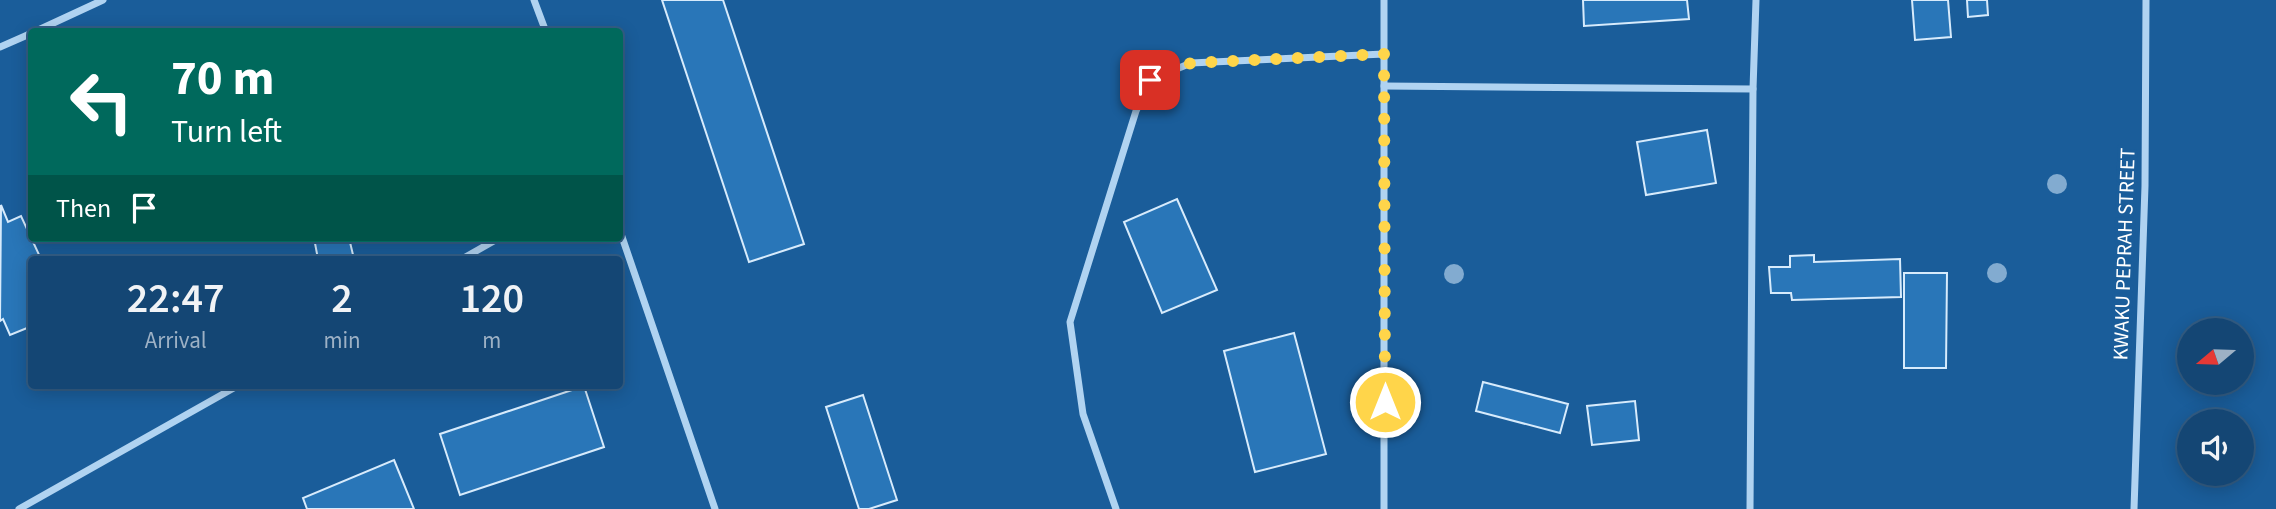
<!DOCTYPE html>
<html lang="en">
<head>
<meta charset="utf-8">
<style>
	:root { --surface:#144674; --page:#21507c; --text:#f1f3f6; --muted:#9db1c5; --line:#335e86 }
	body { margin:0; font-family:"Source Sans 3",sans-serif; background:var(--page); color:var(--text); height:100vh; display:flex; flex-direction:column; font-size:26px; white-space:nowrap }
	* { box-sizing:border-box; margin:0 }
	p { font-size:23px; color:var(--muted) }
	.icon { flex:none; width:38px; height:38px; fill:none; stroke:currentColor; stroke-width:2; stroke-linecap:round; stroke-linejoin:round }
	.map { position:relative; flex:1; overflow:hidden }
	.panel { position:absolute; left:28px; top:256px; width:595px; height:133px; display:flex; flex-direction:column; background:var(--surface); border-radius:7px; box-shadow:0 4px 18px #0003,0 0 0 2px var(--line) }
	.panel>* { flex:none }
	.banner { position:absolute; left:28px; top:28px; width:595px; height:214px; border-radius:7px; box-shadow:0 4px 18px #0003,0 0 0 2px var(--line); background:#00695c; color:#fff; overflow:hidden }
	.needle { width:46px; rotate:251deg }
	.buttons { position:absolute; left:2177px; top:318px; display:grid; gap:14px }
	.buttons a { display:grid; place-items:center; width:77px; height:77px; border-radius:50%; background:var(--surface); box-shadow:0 4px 18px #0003,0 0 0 2px var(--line); font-size:35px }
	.pin { position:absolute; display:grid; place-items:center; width:60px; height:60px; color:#fff; margin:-30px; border-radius:14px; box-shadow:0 4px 10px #0006 }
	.me { position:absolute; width:77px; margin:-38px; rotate:0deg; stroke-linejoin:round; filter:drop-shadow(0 0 5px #0008) }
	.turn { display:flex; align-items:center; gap:24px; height:147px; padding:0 28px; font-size:32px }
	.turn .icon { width:91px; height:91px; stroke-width:2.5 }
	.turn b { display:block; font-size:49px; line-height:60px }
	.then { display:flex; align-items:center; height:66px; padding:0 28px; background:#0003; gap:14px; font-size:26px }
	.eta { display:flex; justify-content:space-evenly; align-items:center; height:119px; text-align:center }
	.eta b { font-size:42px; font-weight:600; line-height:49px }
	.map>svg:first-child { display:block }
	.building { fill:#2976b8; stroke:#d7ebfc; stroke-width:2 }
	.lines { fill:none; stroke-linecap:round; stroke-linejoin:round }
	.minor { stroke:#b0d3f1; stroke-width:7 }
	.tree { fill:#82abd0 }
	.route { stroke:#ffd54a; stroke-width:12; stroke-dasharray:0 21.6 }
	.labels { text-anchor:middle; stroke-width:7; stroke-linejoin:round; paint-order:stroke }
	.street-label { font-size:21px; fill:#fff; stroke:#1a5d9a }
</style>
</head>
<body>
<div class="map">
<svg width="2276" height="509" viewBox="0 0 2276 509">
	<rect width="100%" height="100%" fill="#1a5d9a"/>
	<g class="building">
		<polygon points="662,0 723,0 804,244 749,262"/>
		<polygon points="1583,0 1687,0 1689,19 1584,26"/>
		<polygon points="1912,0 1948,0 1951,37 1915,40"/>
		<polygon points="1967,0 1987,0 1988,15 1968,17"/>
		<polygon points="1707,130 1716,183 1646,195 1637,142"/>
		<polygon points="1177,199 1217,290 1162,313 1124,222"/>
		<polygon points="1,205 8,222 21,216 41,259 32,259 32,326 10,335 3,319 0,321"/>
		<polygon points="314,238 349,238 354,259 318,259"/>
		<polygon points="1814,255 1814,262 1900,259 1901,297 1792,300 1791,293 1771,293 1769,267 1790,267 1790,256"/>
		<polygon points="1904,273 1947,273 1946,368 1904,368"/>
		<polygon points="1294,333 1326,454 1255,472 1224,351"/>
		<polygon points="1483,382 1568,404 1560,433 1476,411"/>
		<polygon points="584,386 604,447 460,495 440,434"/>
		<polygon points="863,395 897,500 869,509 859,509 826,407"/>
		<polygon points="1635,401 1639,440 1592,445 1587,406"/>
		<polygon points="394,460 414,509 307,509 303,498"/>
	</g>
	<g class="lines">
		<g class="minor">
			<polyline points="534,0 546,32"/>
			<polyline points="1384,0 1384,509"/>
			<polyline points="34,32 103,0"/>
			<polyline points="0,47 32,33"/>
			<polyline points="1384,86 1753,89 1750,509"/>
			<polyline points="1753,89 1756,0"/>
			<polyline points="620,231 715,509"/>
			<polyline points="462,259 499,238"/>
			<polyline points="19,509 239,385"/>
			<polyline points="1116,509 1083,414 1070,322 1136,111 1150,80 1191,63 1384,54"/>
			<polyline points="2134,509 2145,186 2146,0"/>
		</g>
	</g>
	<g class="tree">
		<circle cx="2057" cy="184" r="10"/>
		<circle cx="1997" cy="273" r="10"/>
		<circle cx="1454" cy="274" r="10"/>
	</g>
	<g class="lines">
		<polyline class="route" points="1150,80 1191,63 1384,54 1385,402"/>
	</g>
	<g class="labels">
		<g class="street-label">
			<text transform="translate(2124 254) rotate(-88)" y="7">KWAKU PEPRAH STREET</text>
		</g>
	</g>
</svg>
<div class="buttons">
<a><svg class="needle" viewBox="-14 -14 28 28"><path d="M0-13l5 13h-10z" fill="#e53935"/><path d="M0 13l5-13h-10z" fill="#9db1c5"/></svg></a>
<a><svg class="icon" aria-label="sound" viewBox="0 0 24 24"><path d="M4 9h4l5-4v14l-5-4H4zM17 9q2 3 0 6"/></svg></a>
</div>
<div class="pin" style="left:1150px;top:80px;background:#d93025"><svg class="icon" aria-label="arrive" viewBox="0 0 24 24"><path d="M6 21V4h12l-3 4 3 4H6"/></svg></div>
<svg class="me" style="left:1385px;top:402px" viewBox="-20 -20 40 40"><circle r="17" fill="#ffd54a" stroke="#fff" stroke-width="3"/><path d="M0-11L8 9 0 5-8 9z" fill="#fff"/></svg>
<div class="banner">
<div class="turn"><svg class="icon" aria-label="left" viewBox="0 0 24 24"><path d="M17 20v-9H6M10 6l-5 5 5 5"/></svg><div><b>70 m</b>Turn left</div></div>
<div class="then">Then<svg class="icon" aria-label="arrive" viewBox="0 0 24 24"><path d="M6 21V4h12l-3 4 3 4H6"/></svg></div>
</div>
<section class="panel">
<div class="eta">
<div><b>22:47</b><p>Arrival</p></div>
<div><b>2</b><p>min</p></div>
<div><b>120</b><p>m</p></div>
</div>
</section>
</div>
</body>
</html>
